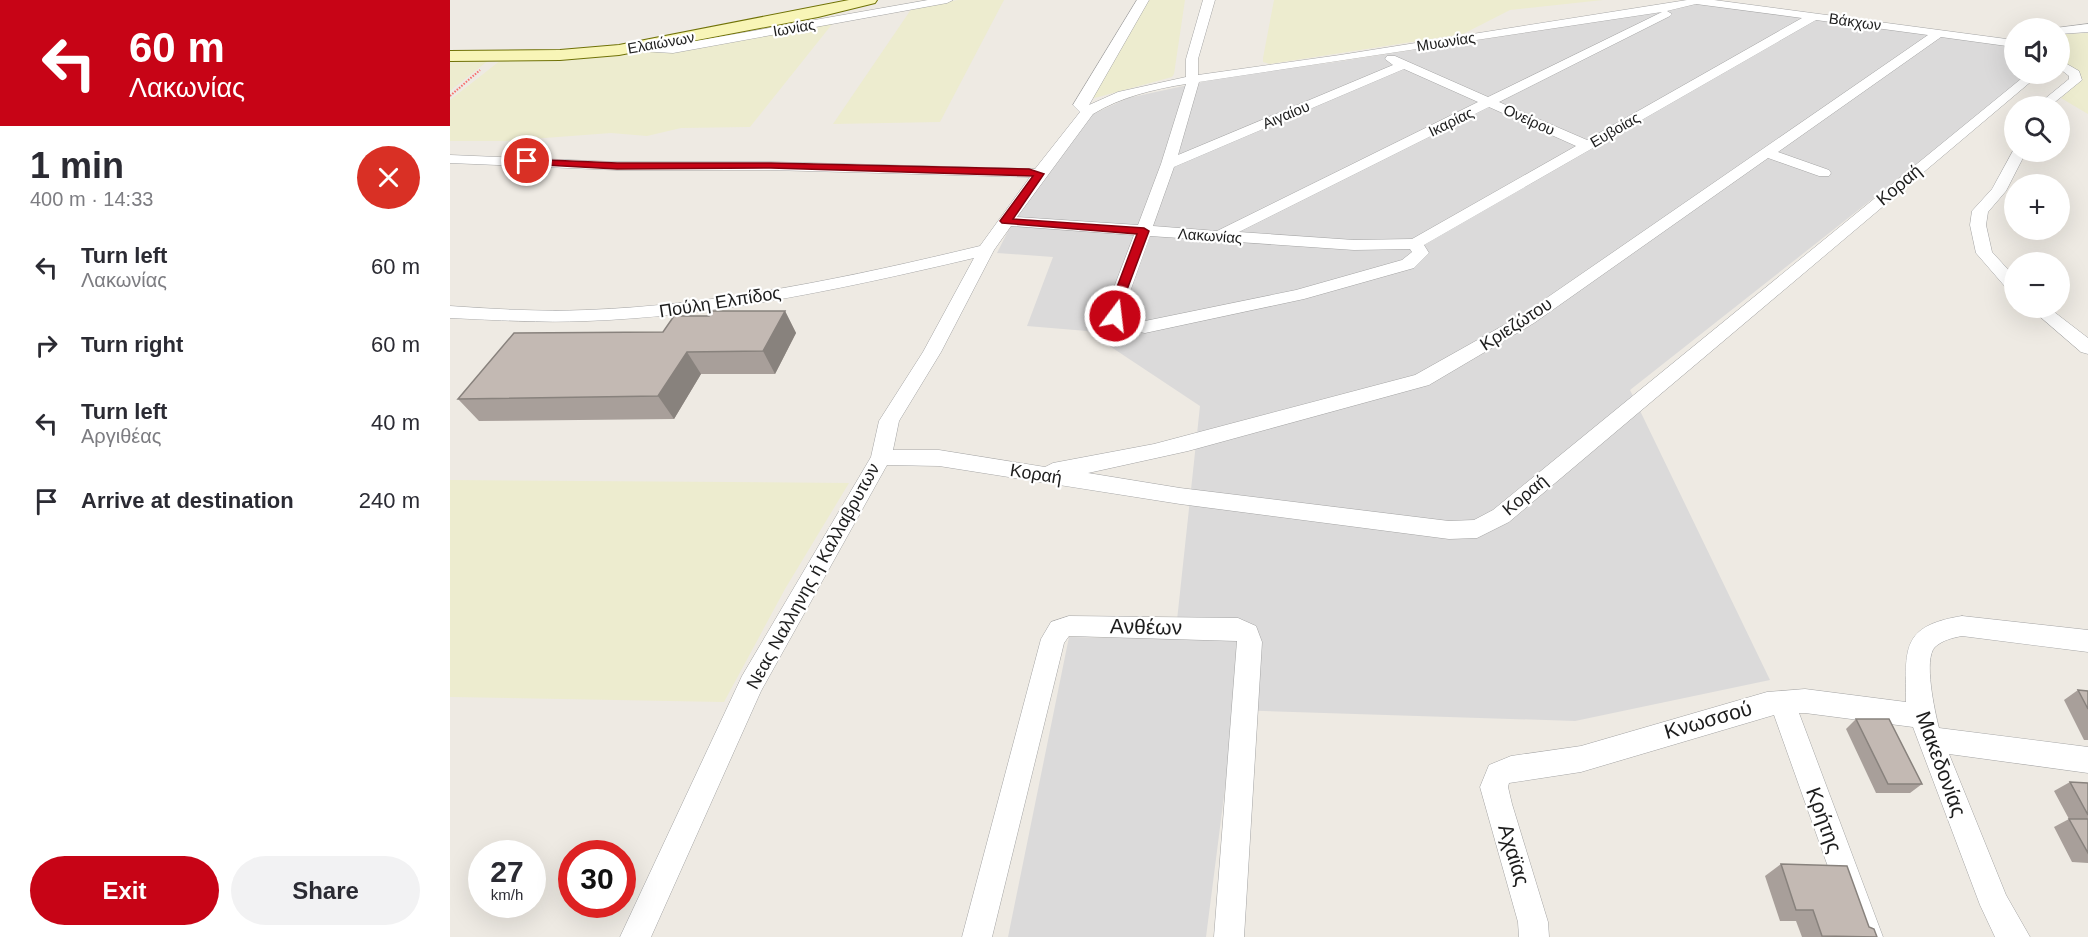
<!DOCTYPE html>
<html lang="en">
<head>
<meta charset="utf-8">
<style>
	:root { --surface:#fff; --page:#f2f2f3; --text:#2b2b33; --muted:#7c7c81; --accent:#c70416 }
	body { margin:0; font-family:Helvetica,sans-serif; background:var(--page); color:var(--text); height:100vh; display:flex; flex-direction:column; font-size:22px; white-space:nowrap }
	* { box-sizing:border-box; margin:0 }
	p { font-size:20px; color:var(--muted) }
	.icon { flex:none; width:33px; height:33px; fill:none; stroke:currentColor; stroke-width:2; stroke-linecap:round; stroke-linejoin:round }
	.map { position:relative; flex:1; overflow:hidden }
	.panel { display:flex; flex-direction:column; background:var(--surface); width:450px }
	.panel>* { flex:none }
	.banner { background:#c70416; color:#fff; overflow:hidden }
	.fabs { position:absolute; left:1554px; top:18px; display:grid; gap:12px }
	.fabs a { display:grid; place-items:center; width:66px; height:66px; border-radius:50%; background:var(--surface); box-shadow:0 6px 24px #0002; font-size:30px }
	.speed { position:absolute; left:18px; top:840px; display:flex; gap:12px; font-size:30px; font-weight:700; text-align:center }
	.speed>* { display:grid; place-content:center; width:78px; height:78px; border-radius:50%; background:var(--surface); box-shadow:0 6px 24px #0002; line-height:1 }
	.speed small { font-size:15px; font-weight:400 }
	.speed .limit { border:9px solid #d22; background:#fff; color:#111 }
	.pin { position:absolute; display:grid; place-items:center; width:51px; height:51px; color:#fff; margin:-26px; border:3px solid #fff; border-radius:50%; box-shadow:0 2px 6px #0007 }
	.me { position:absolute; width:66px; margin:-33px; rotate:15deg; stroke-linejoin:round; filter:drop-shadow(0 0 4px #0008) }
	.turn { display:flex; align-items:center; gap:21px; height:126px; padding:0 30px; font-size:27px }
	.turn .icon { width:78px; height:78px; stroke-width:2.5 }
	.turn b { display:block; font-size:42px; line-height:51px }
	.round { display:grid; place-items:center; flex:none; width:63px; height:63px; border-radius:32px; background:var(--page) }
	.headline { display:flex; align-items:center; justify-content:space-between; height:102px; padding:0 30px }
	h1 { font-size:36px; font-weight:800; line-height:45px }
	.action { display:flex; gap:12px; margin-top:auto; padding:12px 30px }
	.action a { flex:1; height:69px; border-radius:36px; background:var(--accent); color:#fff; font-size:24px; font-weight:800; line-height:69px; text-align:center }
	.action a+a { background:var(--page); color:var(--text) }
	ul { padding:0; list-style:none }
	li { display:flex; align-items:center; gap:18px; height:78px; padding:0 30px }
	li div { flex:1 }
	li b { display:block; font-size:22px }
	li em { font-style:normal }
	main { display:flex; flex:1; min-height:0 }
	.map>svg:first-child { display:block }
	.residential { fill:#dbdada }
	.farmland { fill:#edeccf }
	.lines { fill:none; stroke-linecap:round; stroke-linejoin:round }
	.street-casing { stroke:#a4a4a4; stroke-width:1 }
	.secondary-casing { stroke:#707207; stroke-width:2 }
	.path { stroke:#f76d6c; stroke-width:2; stroke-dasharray:1.5 1.5; stroke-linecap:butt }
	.street { fill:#fff; fill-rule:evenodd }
	.secondary { fill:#f8f5b7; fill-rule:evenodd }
	.wall { fill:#a89f9a }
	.shaded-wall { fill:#88827d }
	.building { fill:#c3b9b3; stroke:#88827d; stroke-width:1.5 }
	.route { fill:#c70416; stroke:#81030e; stroke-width:1.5 }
	.labels { text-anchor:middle; stroke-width:4.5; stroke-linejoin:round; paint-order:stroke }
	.far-street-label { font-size:15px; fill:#1d1d1d; stroke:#fff }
	.street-label { font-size:18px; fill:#1d1d1d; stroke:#fff }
	.near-street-label { font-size:21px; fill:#1d1d1d; stroke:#fff }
</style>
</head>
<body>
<main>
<section class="panel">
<div class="banner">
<div class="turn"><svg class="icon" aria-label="left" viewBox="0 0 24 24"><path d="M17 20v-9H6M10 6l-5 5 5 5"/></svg><div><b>60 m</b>Λακωνίας</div></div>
</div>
<div class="headline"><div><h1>1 min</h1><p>400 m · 14:33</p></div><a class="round" style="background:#d93025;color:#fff"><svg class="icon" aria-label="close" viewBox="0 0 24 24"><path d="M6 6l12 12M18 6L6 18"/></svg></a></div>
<ul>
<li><svg class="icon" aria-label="left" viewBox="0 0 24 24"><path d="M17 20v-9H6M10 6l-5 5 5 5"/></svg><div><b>Turn left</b><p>Λακωνίας</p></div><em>60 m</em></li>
<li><svg class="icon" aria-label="right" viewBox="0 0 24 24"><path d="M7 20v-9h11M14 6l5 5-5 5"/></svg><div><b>Turn right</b></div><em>60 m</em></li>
<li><svg class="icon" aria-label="left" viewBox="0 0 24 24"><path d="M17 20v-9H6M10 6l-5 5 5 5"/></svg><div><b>Turn left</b><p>Αργιθέας</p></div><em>40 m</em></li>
<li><svg class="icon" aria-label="arrive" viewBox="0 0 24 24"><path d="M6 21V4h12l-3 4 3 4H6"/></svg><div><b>Arrive at destination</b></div><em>240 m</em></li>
</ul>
<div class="action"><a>Exit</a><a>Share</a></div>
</section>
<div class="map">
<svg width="1638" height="937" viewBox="0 0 1638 937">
	<rect width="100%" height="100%" fill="#eeeae3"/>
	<polygon class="residential" points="1247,2 1563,46 1564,74 1581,74 1180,390 1320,680 1125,721 785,710 756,937 558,937 619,637 725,639 750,406 637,331 577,326 603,257 547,253 564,219 641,115 678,98 789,74 879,63 1125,25"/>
	<g class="farmland">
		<polygon points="508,0 554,0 490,122 383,124 462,8"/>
		<polygon points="695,0 735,0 724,74 722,77 641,99"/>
		<polygon points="824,0 1153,0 1060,10 1013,34 820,64 813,62 813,58"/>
		<polygon points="383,23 300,127 231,128 197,136 161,133 56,141 0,141 0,100 51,60 203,52"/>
		<polygon points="1638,33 1638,114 1611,98 1631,80 1627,71 1610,62 1610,34"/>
		<polygon points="0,59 40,59 0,91"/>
		<polygon points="0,480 399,483 335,589 274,702 0,697"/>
	</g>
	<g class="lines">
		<defs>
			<g id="street">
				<polygon points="478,0 503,0 497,3 223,53 190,51 184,47 190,43 223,45"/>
				<path d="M687,0H699L639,105L668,92L736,77V59L753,0H765L748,59V75L890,55L1237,0H1264L1564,40V47L1491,37L1328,152L1379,170L1381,173L1379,176H1369L1318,158L1084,323L979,385L738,451L638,473L730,488L999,521L1024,520L1043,510L1577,74H1590L1059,522L1027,538L999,539L730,504L489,466L437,465L311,691L201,937H170L292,676L421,457L429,421L473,352L524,258C396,288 268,316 137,321C91,323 46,320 0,318V306C45,309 91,312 136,310C270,305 401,277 530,246L580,177L321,170H167L0,163V155L167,162H321L585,169L630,112L623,105ZM1246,4L1352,18L1137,140L1049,102L1220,16L1222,14L1217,11ZM1212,12L1038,97L945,56H937L935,59L943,65L728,155L749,82ZM1366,20L1478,35L1072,315L965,375L704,444L603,463L595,467L489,450H443L449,421L491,352L544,250L561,226L684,235L658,303L656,316C666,329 680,330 695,333L854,299L964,268L979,253L974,245ZM954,69L1028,102L767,231L703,226L724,167ZM736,84L711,164L688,225L567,217L643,114C671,97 704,89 736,84ZM1039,107L1126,146L962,239L904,240L789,232ZM700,236L904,250L960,249L962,252L952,260L846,290L695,321L680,318L674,314L676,303Z"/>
				<polygon points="1638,24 1638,32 1610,34 1610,28 1605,28"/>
				<polygon points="1610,60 1629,71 1632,80 1600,106 1586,106 1619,79 1619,76 1610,69"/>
				<polygon points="1564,149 1564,152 1576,152 1556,191 1538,212 1536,225 1542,252 1564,276 1564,291 1558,290 1526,253 1520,225 1522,211 1542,189"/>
				<polygon points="1580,308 1599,308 1638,338 1638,354 1631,352"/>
				<polygon points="619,616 788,618 806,626 812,642 794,937 764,937 787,641 619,636 614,643 542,937 512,937 591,639 601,622"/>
				<path d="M1512,616L1638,630V652L1512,636C1502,638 1493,640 1485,647C1473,659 1485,712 1489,728L1638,747V773L1499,754L1556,895L1580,937H1545L1530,905L1463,727L1355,713H1349L1433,937H1403L1324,715L1131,772L1059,783L1058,787L1062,804L1098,922L1099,937H1069L1068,922L1030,787L1039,765L1061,756L1131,746L1317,692L1355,689L1456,702C1456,649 1450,626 1512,616Z"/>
			</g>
			<polygon id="secondary" points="399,0 427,0 425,3 368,17 169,55 110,60 0,61 0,51 110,50 169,45"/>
		</defs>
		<use href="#street" class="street-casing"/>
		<use href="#secondary" class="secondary-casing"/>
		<polyline class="path" points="0,96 30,70"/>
		<use href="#street" class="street"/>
		<use href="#secondary" class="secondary"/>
	</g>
	<g class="wall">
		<polygon points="335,311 346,333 325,374 251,374 224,419 29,421 8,399 213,332 259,316"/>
		<polygon points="1628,690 1638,691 1638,740 1634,740 1614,700"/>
		<polygon points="1406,719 1472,784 1460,793 1426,793 1396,729"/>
		<polygon points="1620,782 1638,783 1638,863 1622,862 1604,827 1619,819 1604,791"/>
		<polygon points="1331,864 1419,927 1427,937 1352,937 1346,921 1330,921 1315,876"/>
	</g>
	<g class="shaded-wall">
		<polygon points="335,311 346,333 325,374 313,351"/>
		<polygon points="237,352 251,374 224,419 208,396"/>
	</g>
	<g class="building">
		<polygon points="262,311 335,311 313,351 237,352 208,396 8,399 64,333 213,332 224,316 259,316"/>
		<polygon points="1628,690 1638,691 1638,709"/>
		<polygon points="1406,719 1439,719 1472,784 1438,784"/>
		<polygon points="1620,782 1638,783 1638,815"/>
		<polygon points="1619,819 1638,819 1638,853"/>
		<polygon points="1331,864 1397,866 1419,927 1424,929 1427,937 1372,936 1363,910 1346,910"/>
	</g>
	<polygon class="route" points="74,159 167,163 321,163 579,169 594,174 563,219 694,228 699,231 672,303 671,316 665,320 659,316 661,303 687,234 552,223 550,221 583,176 321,168 167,169 77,164 73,161"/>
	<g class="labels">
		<g class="far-street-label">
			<text transform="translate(1405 22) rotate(8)" y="5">Βάκχων</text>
			<text transform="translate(344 28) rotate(-10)" y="5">Ιωνίας</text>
			<text transform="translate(996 42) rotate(-9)" y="5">Μυωνίας</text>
			<text transform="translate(211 43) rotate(-10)" y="5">Ελαιώνων</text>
			<text transform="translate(836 115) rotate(-23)" y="5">Αιγαίου</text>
			<text transform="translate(1079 120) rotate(24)" y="5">Ονείρου</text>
			<text transform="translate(1001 122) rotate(-26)" y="5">Ικαρίας</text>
			<text transform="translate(1165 130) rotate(-30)" y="5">Ευβοίας</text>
			<text transform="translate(760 236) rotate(4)" y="5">Λακωνίας</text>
		</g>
		<g class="street-label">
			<text transform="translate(1449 185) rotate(-40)" y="6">Κοραή</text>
			<text transform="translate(270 302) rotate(-9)" y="6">Πούλη Ελπίδος</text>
			<text transform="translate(1066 324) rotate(-33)" y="6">Κριεζώτου</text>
			<text transform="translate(586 474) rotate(9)" y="6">Κοραή</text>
			<text transform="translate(1075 495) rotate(-40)" y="6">Κοραή</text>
			<text transform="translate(363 576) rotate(-61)" y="6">Νεας Nαλληνης ή Καλλαβρυτων</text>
		</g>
		<g class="near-street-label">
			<text transform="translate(696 627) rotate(1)" y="7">Ανθέων</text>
			<text transform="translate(1258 720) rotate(-16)" y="7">Κνωσσού</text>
			<text transform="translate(1491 764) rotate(70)" y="7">Μακεδονίας</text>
			<text transform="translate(1374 820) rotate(70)" y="7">Κρήτης</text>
			<text transform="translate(1064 855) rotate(73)" y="7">Αχαϊας</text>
		</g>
	</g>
</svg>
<div class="fabs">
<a><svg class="icon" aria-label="sound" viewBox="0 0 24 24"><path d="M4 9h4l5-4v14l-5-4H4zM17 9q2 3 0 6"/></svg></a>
<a><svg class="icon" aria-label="search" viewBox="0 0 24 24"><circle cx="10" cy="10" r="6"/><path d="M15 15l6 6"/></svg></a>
<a>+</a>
<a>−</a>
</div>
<div class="speed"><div>27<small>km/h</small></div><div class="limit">30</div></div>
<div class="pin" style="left:77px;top:161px;background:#d93025"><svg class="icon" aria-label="arrive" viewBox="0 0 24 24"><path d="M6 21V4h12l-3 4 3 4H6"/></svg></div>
<svg class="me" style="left:665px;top:316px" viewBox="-20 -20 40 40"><circle r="17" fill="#c70416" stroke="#fff" stroke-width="3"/><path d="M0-11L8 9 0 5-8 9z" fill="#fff"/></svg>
</div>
</main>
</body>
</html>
